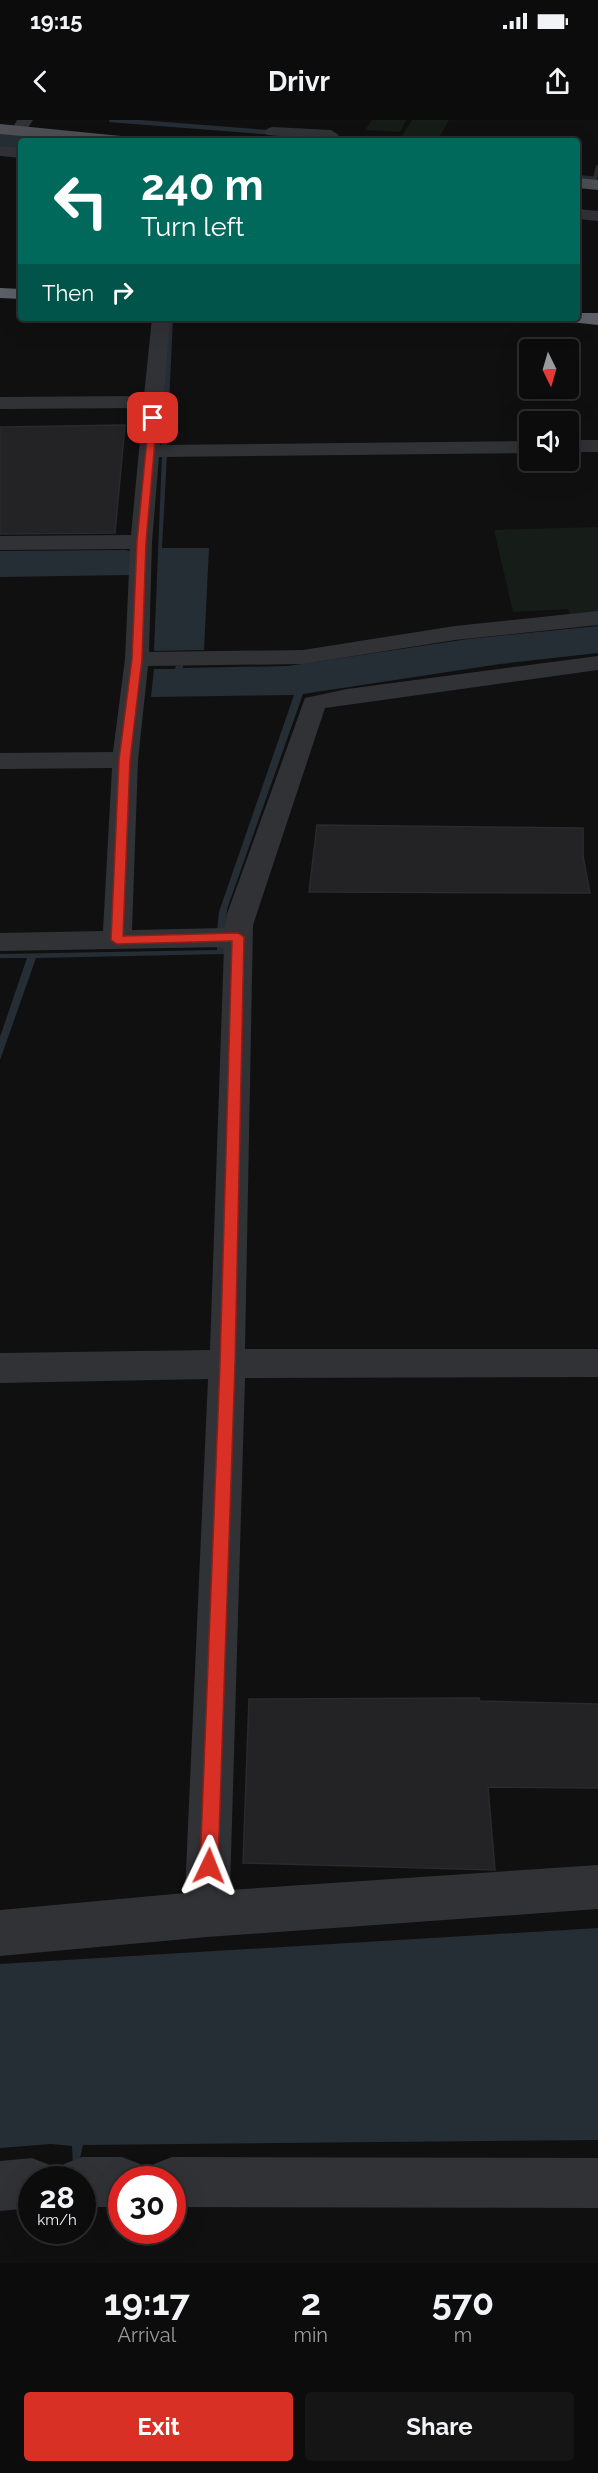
<!DOCTYPE html>
<html lang="en">
<head>
<meta charset="utf-8">
<style>
	:root { --surface:#0c0c0d; --page:#151516; --text:#f1f3f6; --muted:#9a9b9d; --line:#2c2c2e; --accent:#d93025 }
	body { margin:0; font-family:Raleway,sans-serif; background:var(--page); color:var(--text); height:100vh; display:flex; flex-direction:column; font-size:22px; white-space:nowrap }
	* { box-sizing:border-box; margin:0 }
	p { font-size:20px; color:var(--muted) }
	.icon { flex:none; width:33px; height:33px; fill:none; stroke:currentColor; stroke-width:2; stroke-linecap:round; stroke-linejoin:round }
	.map { position:relative; height:2143px; overflow:hidden }
	.drawer { display:flex; flex-direction:column; background:var(--surface); flex:1 }
	.drawer>* { flex:none }
	.guide { position:absolute; left:18px; top:18px; width:562px; height:183px; border-radius:6px; box-shadow:0 6px 24px #0002,0 0 0 2px var(--line); background:#00695c; color:#fff; overflow:hidden }
	.needle { width:39px; rotate:175deg }
	.buttons { position:absolute; left:519px; top:219px; display:grid; gap:12px }
	.buttons a { display:grid; place-items:center; width:60px; height:60px; border-radius:6px; background:var(--surface); box-shadow:0 6px 24px #0002,0 0 0 2px var(--line); font-size:30px }
	.speed { position:absolute; left:18px; top:2046px; display:flex; gap:12px; font-size:30px; font-weight:700; text-align:center }
	.speed>* { display:grid; place-content:center; width:78px; height:78px; border-radius:50%; background:var(--surface); box-shadow:0 6px 24px #0002,0 0 0 2px var(--line); line-height:1 }
	.speed small { font-size:15px; font-weight:400 }
	.speed .limit { border:9px solid #d22; background:#fff; color:#111 }
	.pin { position:absolute; display:grid; place-items:center; width:51px; height:51px; color:#fff; margin:-26px; border-radius:12px; box-shadow:0 3px 9px #0006 }
	.me { position:absolute; width:66px; margin:-33px; rotate:2deg; stroke-linejoin:round; filter:drop-shadow(0 0 4px #0008) }
	.turn { display:flex; align-items:center; gap:21px; height:126px; padding:0 24px; font-size:27px }
	.turn .icon { width:78px; height:78px; stroke-width:2.5 }
	.turn b { display:block; font-size:42px; line-height:51px }
	.then { display:flex; align-items:center; height:57px; padding:0 24px; background:#0003; gap:12px; font-size:22px }
	.eta { display:flex; justify-content:space-evenly; align-items:center; height:102px; text-align:center }
	.eta b { font-size:36px; font-weight:700; line-height:42px }
	.cta { display:flex; gap:12px; margin-top:auto; padding:12px 24px }
	.cta a { flex:1; height:69px; border-radius:6px; background:var(--accent); color:#fff; font-size:24px; font-weight:700; line-height:69px; text-align:center }
	.cta a+a { background:var(--page); color:var(--text) }
	.status { display:flex; justify-content:space-between; align-items:center; height:42px; padding:0 30px; background:var(--surface); direction:ltr }
	.status svg { height:16px; fill:currentColor }
	header { display:flex; justify-content:space-between; align-items:center; height:78px; padding:0 24px; background:var(--surface); font-size:27px; font-weight:700 }
	.map>svg:first-child { display:block }
	.green { fill:#161c17 }
	.water { fill:#262e35 }
	.lines { fill:none; stroke-linecap:round; stroke-linejoin:round }
	.stream { stroke:#262e35; stroke-width:4.5 }
	.building { fill:#232325; stroke:#2a2a2d; stroke-width:1.5 }
	.minor { fill:#313236; fill-rule:evenodd }
	.major { fill:#4d4f55; fill-rule:evenodd }
	.highway { fill:#5d6067; fill-rule:evenodd }
	.route { fill:#d93025; stroke:#8d1f18; stroke-width:1.5 }
</style>
</head>
<body>
<div class="status"><b>19:15</b><svg viewBox="0 0 49 12"><path d="M0 12V9h3v3zM5 12V6h3v6zM10 12V3h3v9zM15 12V0h3v12zM26 1h20v11H26zM47 4h2v5h-2z"/></svg></div>
<header><svg class="icon" aria-label="back" viewBox="0 0 24 24"><path d="M15 5l-7 7 7 7"/></svg>Drivr<svg class="icon" aria-label="share" viewBox="0 0 24 24"><path d="M12 15V3M7 8l5-5 5 5M5 13v7h14v-7"/></svg></header>
<div class="map">
<svg width="598" height="2143" viewBox="0 0 598 2143">
	<rect width="100%" height="100%" fill="#101011"/>
	<g class="green">
		<polygon points="372,0 406,0 400,12 365,10"/>
		<polygon points="412,0 449,0 437,21 399,21"/>
		<polygon points="598,407 598,493 570,496 568,489 513,492 494,410"/>
	</g>
	<g class="water">
		<polygon points="0,13 82,21 21,21 21,29 0,27"/>
		<polygon points="168,198 173,198 167,326 161,326"/>
		<polygon points="162,335 167,335 162,428 209,428 204,530 154,531"/>
		<polygon points="124,430 132,431 129,455 0,457 0,431"/>
		<polygon points="598,506 598,533 500,544 303,574 227,789 226,811 217,811 219,792 294,575 151,577 154,549 175,549 176,546 183,545 183,548 288,546 468,519"/>
		<polygon points="217,826 226,826 225,834 36,838 0,940 0,917 27,838 0,838 0,834 217,830"/>
		<polygon points="598,1808 598,2020 83,2025 78,2047 73,2048 72,2026 51,2024 0,2028 0,1844"/>
	</g>
	<g class="lines">
		<g class="stream">
			<polyline points="111,0 265,12"/>
			<polyline points="578,57 595,59 598,47"/>
		</g>
	</g>
	<g class="building">
		<polygon points="125,305 115,413 0,414 0,307"/>
		<polygon points="317,705 583,708 583,736 590,773 309,772"/>
		<polygon points="479,1578 480,1581 598,1584 598,1668 488,1667 495,1750 243,1743 249,1579"/>
	</g>
	<g class="lines">
		<g class="minor">
			<polygon points="17,0 33,0 24,14 19,16 11,11"/>
			<polygon points="272,7 331,10 339,15 331,20 267,15 264,12 267,9"/>
			<polygon points="0,26 21,28 21,38 0,36"/>
			<polygon points="578,89 598,91 598,101 578,99"/>
			<polygon points="152,198 170,198 160,325 530,321 530,333 159,337 152,422 149,532 303,530 455,506 598,491 598,505 455,520 303,544 148,546 138,640 132,810 225,808 227,794 305,578 347,569 598,536 598,550 325,588 253,805 245,1229 598,1229 598,1257 245,1258 230,1770 598,1745 598,1789 207,1817 0,1836 0,1790 185,1773 208,1259 0,1263 0,1233 210,1230 224,827 0,831 0,813 103,811 112,648 0,649 0,633 113,632 125,539 130,429 0,430 0,416 131,415 143,288 0,289 0,277 144,276"/>
			<rect x="568" y="320" width="30" height="12"/>
			<polygon points="82,2037 122,2037 140,2044 146,2060 122,2060 122,2087 82,2087 82,2060 58,2060 64,2044"/>
			<polygon points="172,2037 598,2038 598,2088 172,2087 172,2060 148,2060 154,2044"/>
			<polygon points="32,2038 50,2045 55,2060 32,2060 32,2088 0,2091 0,2041"/>
		</g>
		<g class="major">
			<polygon points="0,4 121,16 129,21 75,21 0,14"/>
			<polygon points="578,58 598,60 598,70 578,68"/>
		</g>
		<g class="highway">
			<polygon points="0,168 21,169 21,179 0,178"/>
			<polygon points="578,193 598,193 598,205 570,202 567,198 578,198"/>
		</g>
	</g>
	<polygon class="route" points="153,296 157,298 146,422 142,539 130,640 123,816 238,813 244,817 235,1244 218,1746 215,1753 209,1755 202,1753 200,1746 220,1244 232,821 117,824 111,820 119,640 132,539 137,422 149,298"/>
</svg>
<div class="buttons">
<a><svg class="needle" viewBox="-14 -14 28 28"><path d="M0-13l5 13h-10z" fill="#e53935"/><path d="M0 13l5-13h-10z" fill="#9a9b9d"/></svg></a>
<a><svg class="icon" aria-label="sound" viewBox="0 0 24 24"><path d="M4 9h4l5-4v14l-5-4H4zM17 9q2 3 0 6"/></svg></a>
</div>
<div class="speed"><div>28<small>km/h</small></div><div class="limit">30</div></div>
<div class="pin" style="left:153px;top:298px;background:#d93025"><svg class="icon" aria-label="arrive" viewBox="0 0 24 24"><path d="M6 21V4h12l-3 4 3 4H6"/></svg></div>
<svg class="me" style="left:209px;top:1746px" viewBox="-20 -20 40 40"><path d="M0-17L14 15 0 8-14 15z" fill="#d93025" stroke="#fff" stroke-width="4"/></svg>
<div class="guide">
<div class="turn"><svg class="icon" aria-label="left" viewBox="0 0 24 24"><path d="M17 20v-9H6M10 6l-5 5 5 5"/></svg><div><b>240 m</b>Turn left</div></div>
<div class="then">Then<svg class="icon" aria-label="right" viewBox="0 0 24 24"><path d="M7 20v-9h11M14 6l5 5-5 5"/></svg></div>
</div>
</div>
<section class="drawer">
<div class="eta">
<div><b>19:17</b><p>Arrival</p></div>
<div><b>2</b><p>min</p></div>
<div><b>570</b><p>m</p></div>
</div>
<div class="cta"><a>Exit</a><a>Share</a></div>
</section>
</body>
</html>
